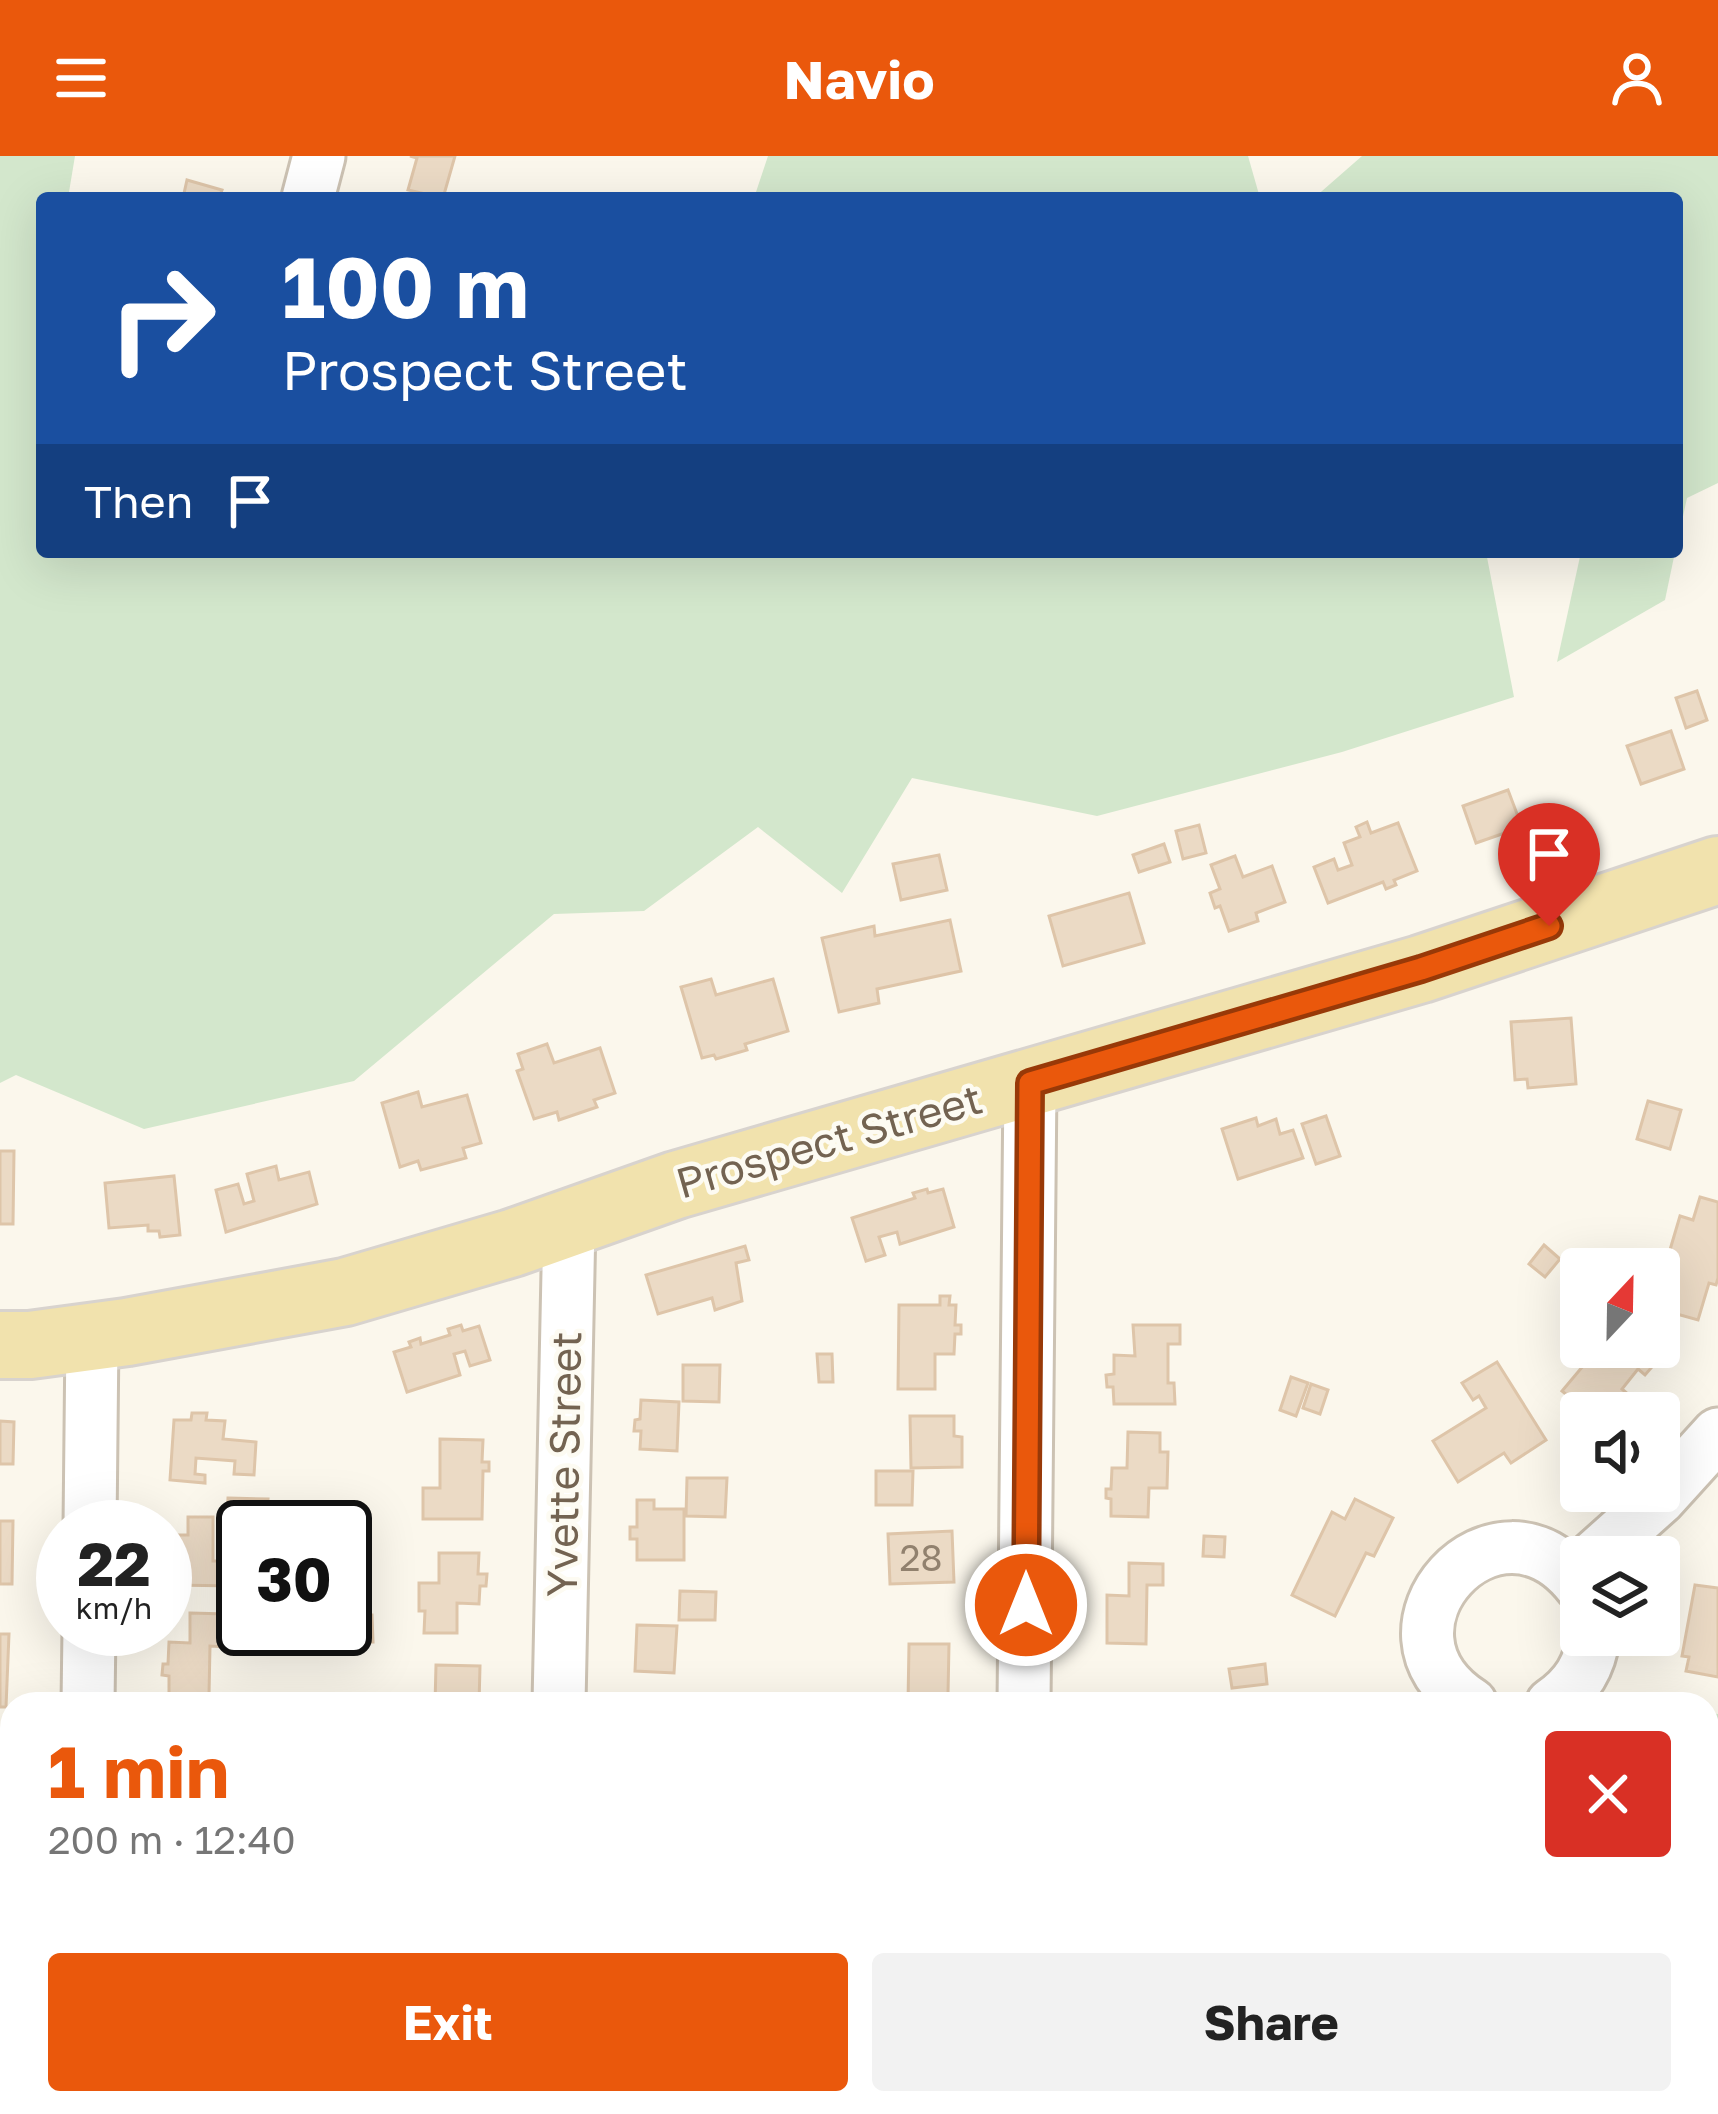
<!DOCTYPE html>
<html lang="en">
<head>
<meta charset="utf-8">
<style>
	:root { --surface:#fff; --page:#f2f2f2; --text:#222; --muted:#767676; --accent:#ea580c }
	body { margin:0; font-family:"Golos Text",sans-serif; background:var(--page); color:var(--text); height:100vh; display:flex; flex-direction:column; font-size:45px; white-space:nowrap }
	* { box-sizing:border-box; margin:0 }
	p { font-size:39px; color:var(--muted) }
	.icon { flex:none; width:66px; height:66px; fill:none; stroke:currentColor; stroke-width:2; stroke-linecap:round; stroke-linejoin:round }
	.map { position:relative; flex:1; overflow:hidden }
	.drawer { position:absolute; left:0px; top:1536px; width:1719px; height:423px; display:flex; flex-direction:column; background:var(--surface); border-radius:36px 36px 0 0; box-shadow:0 12px 48px #0002 }
	.drawer>* { flex:none }
	.top-card { position:absolute; left:36px; top:36px; width:1647px; height:366px; border-radius:12px; box-shadow:0 12px 48px #0002; background:#1a4fa0; color:#fff; overflow:hidden }
	.needle { width:78px; rotate:22deg }
	.buttons { position:absolute; left:1560px; top:1092px; display:grid; gap:24px }
	.buttons a { display:grid; place-items:center; width:120px; height:120px; border-radius:12px; background:var(--surface); box-shadow:0 12px 48px #0002; font-size:60px }
	.speed { position:absolute; left:36px; top:1344px; display:flex; gap:24px; font-size:60px; font-weight:700; text-align:center }
	.speed>* { display:grid; place-content:center; width:156px; height:156px; border-radius:50%; background:var(--surface); box-shadow:0 12px 48px #0002; line-height:1 }
	.speed small { font-size:30px; font-weight:400 }
	.speed .limit { border:6px solid #111; border-radius:18px; background:#fff; color:#111 }
	.pin { position:absolute; display:grid; place-items:center; width:102px; height:102px; color:#fff; margin:-123px -51px; border-radius:50% 50% 50% 0; rotate:-45deg; box-shadow:0 0 12px #0007 }
	.pin .icon { rotate:45deg }
	.me { position:absolute; width:132px; margin:-66px; rotate:0deg; stroke-linejoin:round; filter:drop-shadow(0 0 9px #0008) }
	.turn { display:flex; align-items:center; gap:42px; height:252px; padding:0 48px; font-size:54px }
	.turn .icon { width:156px; height:156px; stroke-width:2.5 }
	.turn b { display:block; font-size:84px; line-height:102px }
	.then { display:flex; align-items:center; height:114px; padding:0 48px; background:#0003; gap:24px; font-size:45px }
	.round { display:grid; place-items:center; flex:none; width:126px; height:126px; border-radius:12px; background:var(--page) }
	.overview { display:flex; align-items:center; justify-content:space-between; height:204px; padding:0 48px }
	h1 { font-size:72px; font-weight:700; line-height:90px; color:var(--accent) }
	.action { display:flex; gap:24px; margin-top:auto; padding:24px 48px }
	.action a { flex:1; height:138px; border-radius:12px; background:var(--accent); color:#fff; font-size:48px; font-weight:700; line-height:138px; text-align:center }
	.action a+a { background:var(--page); color:var(--text) }
	header { display:flex; justify-content:space-between; align-items:center; height:156px; padding:0 48px; background:var(--accent); color:#fff; font-size:54px; font-weight:700 }
	.map>svg:first-child { display:block }
	.green { fill:#d3e7cc }
	.building { fill:#ebdac5; stroke:#dec5a9; stroke-width:3 }
	.lines { fill:none; stroke-linecap:round; stroke-linejoin:round }
	.minor-casing { stroke:#ccc2b3; stroke-width:57 }
	.major-casing { stroke:#d8d3ce; stroke-width:72 }
	.minor { stroke:#fff; stroke-width:51 }
	.major { stroke:#f1e2ad; stroke-width:66 }
	.route-casing { stroke:#983908; stroke-width:30 }
	.route { stroke:#ea580c; stroke-width:21 }
	.labels { text-anchor:middle; stroke-width:9; stroke-linejoin:round; paint-order:stroke }
	.number-label { font-size:36px; fill:#91816e }
	.street-label { font-size:42px; fill:#736351; stroke:#fdfbf2 }
</style>
</head>
<body>
<header><svg class="icon" aria-label="menu" viewBox="0 0 24 24"><path d="M4 6h16M4 12h16M4 18h16"/></svg>Navio<svg class="icon" aria-label="person" viewBox="0 0 24 24"><circle cx="12" cy="8" r="4"/><path d="M4 21q1-7 8-7t8 7"/></svg></header>
<div class="map">
<svg width="1718" height="1958" viewBox="0 0 1718 1958">
	<rect width="100%" height="100%" fill="#fbf7ec"/>
	<g class="green">
		<polygon points="0,0 75,0 68,42 42,42 42,396 1486,396 1514,541 1342,596 1097,660 912,622 842,737 758,671 644,755 554,758 354,925 144,973 16,919 0,927"/>
		<polygon points="768,0 1248,0 1260,42 754,42"/>
		<polygon points="1362,0 1718,0 1718,327 1687,342 1677,388 1677,105 1680,97 1677,95 1677,42 1314,42"/>
		<polygon points="1581,396 1675,396 1665,444 1557,506"/>
		<polygon points="1707,1557 1718,1558 1718,1958 1566,1958 1566,1947 1707,1947"/>
	</g>
	<g class="building">
		<polygon points="410,0 455,0 443,42 408,34 417,2"/>
		<polygon points="187,24 222,34 219,42 183,42"/>
		<polygon points="1697,535 1707,564 1686,572 1676,542"/>
		<polygon points="1671,575 1684,613 1641,628 1627,590"/>
		<polygon points="1508,634 1522,671 1476,687 1463,650"/>
		<polygon points="1367,666 1371,677 1398,667 1417,715 1394,724 1396,729 1386,733 1383,726 1328,747 1314,711 1334,703 1338,714 1352,709 1344,687 1360,681 1356,671"/>
		<polygon points="1199,669 1206,697 1183,703 1176,675"/>
		<polygon points="1164,688 1170,706 1139,716 1133,699"/>
		<polygon points="939,699 947,734 901,744 893,708"/>
		<polygon points="1235,700 1243,721 1272,710 1285,746 1256,757 1258,765 1229,775 1220,750 1215,752 1210,737 1220,733 1211,709"/>
		<polygon points="1129,737 1144,787 1063,810 1049,760"/>
		<polygon points="950,764 961,815 877,833 879,847 839,856 822,782 874,770 875,780"/>
		<polygon points="711,823 716,839 773,823 788,875 745,888 747,894 716,903 714,899 702,902 681,831"/>
		<polygon points="1571,862 1576,928 1528,932 1527,923 1515,924 1511,866"/>
		<polygon points="547,888 554,907 600,892 615,937 594,944 597,951 559,964 557,956 534,963 517,915 523,913 518,898"/>
		<polygon points="418,936 422,951 467,939 481,987 463,992 466,1002 421,1014 418,1005 400,1011 382,947"/>
		<polygon points="1648,945 1681,954 1670,993 1637,983"/>
		<polygon points="1326,960 1340,1000 1316,1008 1302,968"/>
		<polygon points="1256,962 1258,970 1276,963 1280,978 1293,974 1303,1002 1238,1023 1222,973"/>
		<polygon points="0,995 14,995 13,1068 0,1068"/>
		<polygon points="276,1010 279,1024 309,1016 317,1048 226,1076 216,1034 238,1028 244,1048 254,1045 247,1018"/>
		<polygon points="174,1020 180,1079 160,1081 159,1075 148,1075 148,1069 109,1072 105,1027"/>
		<polygon points="927,1033 928,1037 943,1033 954,1071 900,1088 897,1076 879,1081 885,1099 866,1105 852,1062 915,1042 913,1037"/>
		<polygon points="1700,1041 1718,1046 1718,1122 1716,1129 1709,1127 1698,1164 1659,1153 1659,1131 1680,1060 1693,1064"/>
		<polygon points="1544,1089 1560,1103 1545,1121 1529,1108"/>
		<polygon points="745,1090 749,1104 736,1107 742,1145 715,1154 712,1142 658,1158 646,1119"/>
		<polygon points="940,1140 950,1140 949,1149 956,1149 955,1169 961,1169 961,1178 955,1178 954,1198 935,1198 935,1233 898,1233 899,1149 940,1149"/>
		<polygon points="461,1169 463,1175 479,1170 490,1204 470,1210 465,1195 454,1198 460,1219 407,1236 394,1196 411,1191 409,1186 420,1182 421,1188 450,1179 448,1173"/>
		<polygon points="1133,1169 1180,1169 1180,1188 1168,1188 1168,1227 1174,1227 1175,1248 1114,1248 1113,1231 1107,1231 1106,1219 1114,1218 1114,1199 1135,1200"/>
		<polygon points="1599,1191 1659,1191 1665,1196 1645,1219 1638,1213 1622,1233 1638,1247 1630,1257 1589,1257 1562,1235"/>
		<polygon points="817,1198 832,1198 833,1226 819,1226"/>
		<polygon points="1497,1206 1546,1284 1511,1307 1504,1297 1458,1326 1433,1285 1486,1252 1479,1240 1473,1244 1462,1227"/>
		<polygon points="683,1209 720,1209 719,1246 683,1245"/>
		<polygon points="1291,1221 1308,1227 1296,1260 1280,1254"/>
		<polygon points="1311,1228 1328,1234 1320,1258 1303,1252"/>
		<polygon points="641,1244 679,1246 677,1295 640,1293 641,1275 634,1275 635,1264 640,1263"/>
		<polygon points="192,1257 207,1257 206,1264 225,1265 223,1283 256,1286 254,1319 234,1318 235,1305 196,1302 195,1318 205,1319 205,1327 170,1324 174,1264 191,1264"/>
		<polygon points="910,1260 954,1260 954,1280 962,1281 962,1311 911,1312"/>
		<polygon points="0,1265 14,1266 13,1308 0,1308"/>
		<polygon points="1128,1276 1160,1277 1160,1296 1168,1296 1167,1332 1149,1332 1148,1361 1111,1360 1111,1343 1106,1342 1106,1333 1111,1333 1112,1312 1127,1312"/>
		<polygon points="440,1283 483,1284 482,1306 489,1306 489,1315 483,1315 482,1363 423,1363 423,1332 440,1332"/>
		<polygon points="876,1315 913,1315 912,1349 876,1349"/>
		<polygon points="687,1322 727,1322 725,1361 686,1360"/>
		<polygon points="228,1342 268,1343 266,1370 227,1368"/>
		<polygon points="1355,1343 1393,1362 1374,1400 1366,1397 1335,1460 1292,1439 1332,1356 1345,1363"/>
		<polygon points="637,1344 654,1344 654,1353 684,1353 684,1404 637,1404 637,1383 630,1383 630,1371 637,1371"/>
		<polygon points="188,1361 213,1361 213,1405 238,1405 237,1430 170,1429 171,1379 188,1379"/>
		<polygon points="0,1365 13,1365 12,1428 0,1428"/>
		<polygon points="952,1375 954,1426 890,1428 888,1378"/>
		<polygon points="1204,1380 1225,1381 1224,1401 1203,1400"/>
		<polygon points="439,1397 479,1397 478,1418 487,1418 486,1430 480,1430 479,1448 457,1447 457,1477 424,1477 425,1455 419,1455 419,1427 439,1427"/>
		<polygon points="1129,1407 1163,1408 1163,1429 1147,1429 1146,1488 1107,1487 1107,1439 1129,1440"/>
		<polygon points="1695,1429 1718,1432 1718,1521 1686,1515 1689,1501 1682,1500"/>
		<polygon points="680,1435 716,1436 715,1464 679,1464"/>
		<polygon points="345,1447 353,1447 353,1459 372,1459 373,1486 324,1487 323,1473 345,1473"/>
		<polygon points="190,1457 226,1458 226,1491 210,1490 209,1539 169,1539 169,1520 162,1519 163,1508 168,1508 169,1486 190,1487"/>
		<polygon points="637,1469 677,1470 674,1517 635,1515"/>
		<polygon points="0,1478 9,1478 6,1551 0,1551"/>
		<polygon points="909,1488 949,1488 948,1538 925,1538 924,1548 908,1548"/>
		<polygon points="1265,1508 1267,1528 1232,1532 1229,1513"/>
		<polygon points="436,1509 480,1510 479,1548 435,1548"/>
		<polygon points="0,1591 9,1592 6,1664 0,1664"/>
		<rect x="153" y="1947" width="48" height="11"/>
		<rect x="625" y="1947" width="65" height="11"/>
		<polygon points="897,1947 939,1947 938,1958 897,1958"/>
	</g>
	<g class="lines">
		<defs>
			<g id="minor">
				<polyline points="308,42 319,0"/>
				<polyline points="90,1371 92,1181"/>
				<polyline points="1594,1401 1659,1343 1718,1278"/>
				<polyline points="88,1548 89,1473"/>
				<polyline points="559,1548 569,1067"/>
				<polyline points="1024,1548 1030,927"/>
				<path d="M1471,1548C1356,1474 1496,1320 1581,1430"/>
				<path d="M1552,1548C1577,1531 1590,1510 1594,1479"/>
				<polyline points="1347,1947 1356,1958"/>
				<polyline points="84,1958 85,1947"/>
				<polyline points="554,1958 554,1947"/>
				<polyline points="1014,1958 1014,1947"/>
			</g>
			<polyline id="major" points="0,1189 30,1189 127,1176 345,1136 512,1087 676,1029 1421,813 1718,714"/>
		</defs>
		<use href="#minor" class="minor-casing"/>
		<use href="#major" class="major-casing"/>
		<use href="#minor" class="minor"/>
		<use href="#major" class="major"/>
	</g>
	<g class="lines">
		<defs>
			<polyline id="route" points="1026,1449 1030,927 1421,813 1549,770"/>
		</defs>
		<use href="#route" class="route-casing"/>
		<use href="#route" class="route"/>
	</g>
	<g class="labels">
		<g class="number-label">
			<text x="921" y="1415">28</text>
		</g>
		<g class="street-label">
			<text transform="translate(829 985) rotate(-16)" y="15">Prospect Street</text>
			<text transform="translate(564 1308) rotate(-89)" y="15">Yvette Street</text>
		</g>
	</g>
</svg>
<div class="buttons">
<a><svg class="needle" viewBox="-14 -14 28 28"><path d="M0-13l5 13h-10z" fill="#e53935"/><path d="M0 13l5-13h-10z" fill="#767676"/></svg></a>
<a><svg class="icon" aria-label="sound" viewBox="0 0 24 24"><path d="M4 9h4l5-4v14l-5-4H4zM17 9q2 3 0 6"/></svg></a>
<a><svg class="icon" aria-label="layers" viewBox="0 0 24 24"><path d="M12 4l9 5-9 5-9-5zM3 14l9 5 9-5"/></svg></a>
</div>
<div class="speed"><div>22<small>km/h</small></div><div class="limit">30</div></div>
<div class="pin" style="left:1549px;top:770px;background:#d93025"><svg class="icon" aria-label="arrive" viewBox="0 0 24 24"><path d="M6 21V4h12l-3 4 3 4H6"/></svg></div>
<svg class="me" style="left:1026px;top:1449px" viewBox="-20 -20 40 40"><circle r="17" fill="#ea580c" stroke="#fff" stroke-width="3"/><path d="M0-11L8 9 0 5-8 9z" fill="#fff"/></svg>
<div class="top-card">
<div class="turn"><svg class="icon" aria-label="right" viewBox="0 0 24 24"><path d="M7 20v-9h11M14 6l5 5-5 5"/></svg><div><b>100 m</b>Prospect Street</div></div>
<div class="then">Then<svg class="icon" aria-label="arrive" viewBox="0 0 24 24"><path d="M6 21V4h12l-3 4 3 4H6"/></svg></div>
</div>
<section class="drawer">
<div class="overview"><div><h1>1 min</h1><p>200 m · 12:40</p></div><a class="round" style="background:#d93025;color:#fff"><svg class="icon" aria-label="close" viewBox="0 0 24 24"><path d="M6 6l12 12M18 6L6 18"/></svg></a></div>
<div class="action"><a>Exit</a><a>Share</a></div>
</section>
</div>
</body>
</html>
